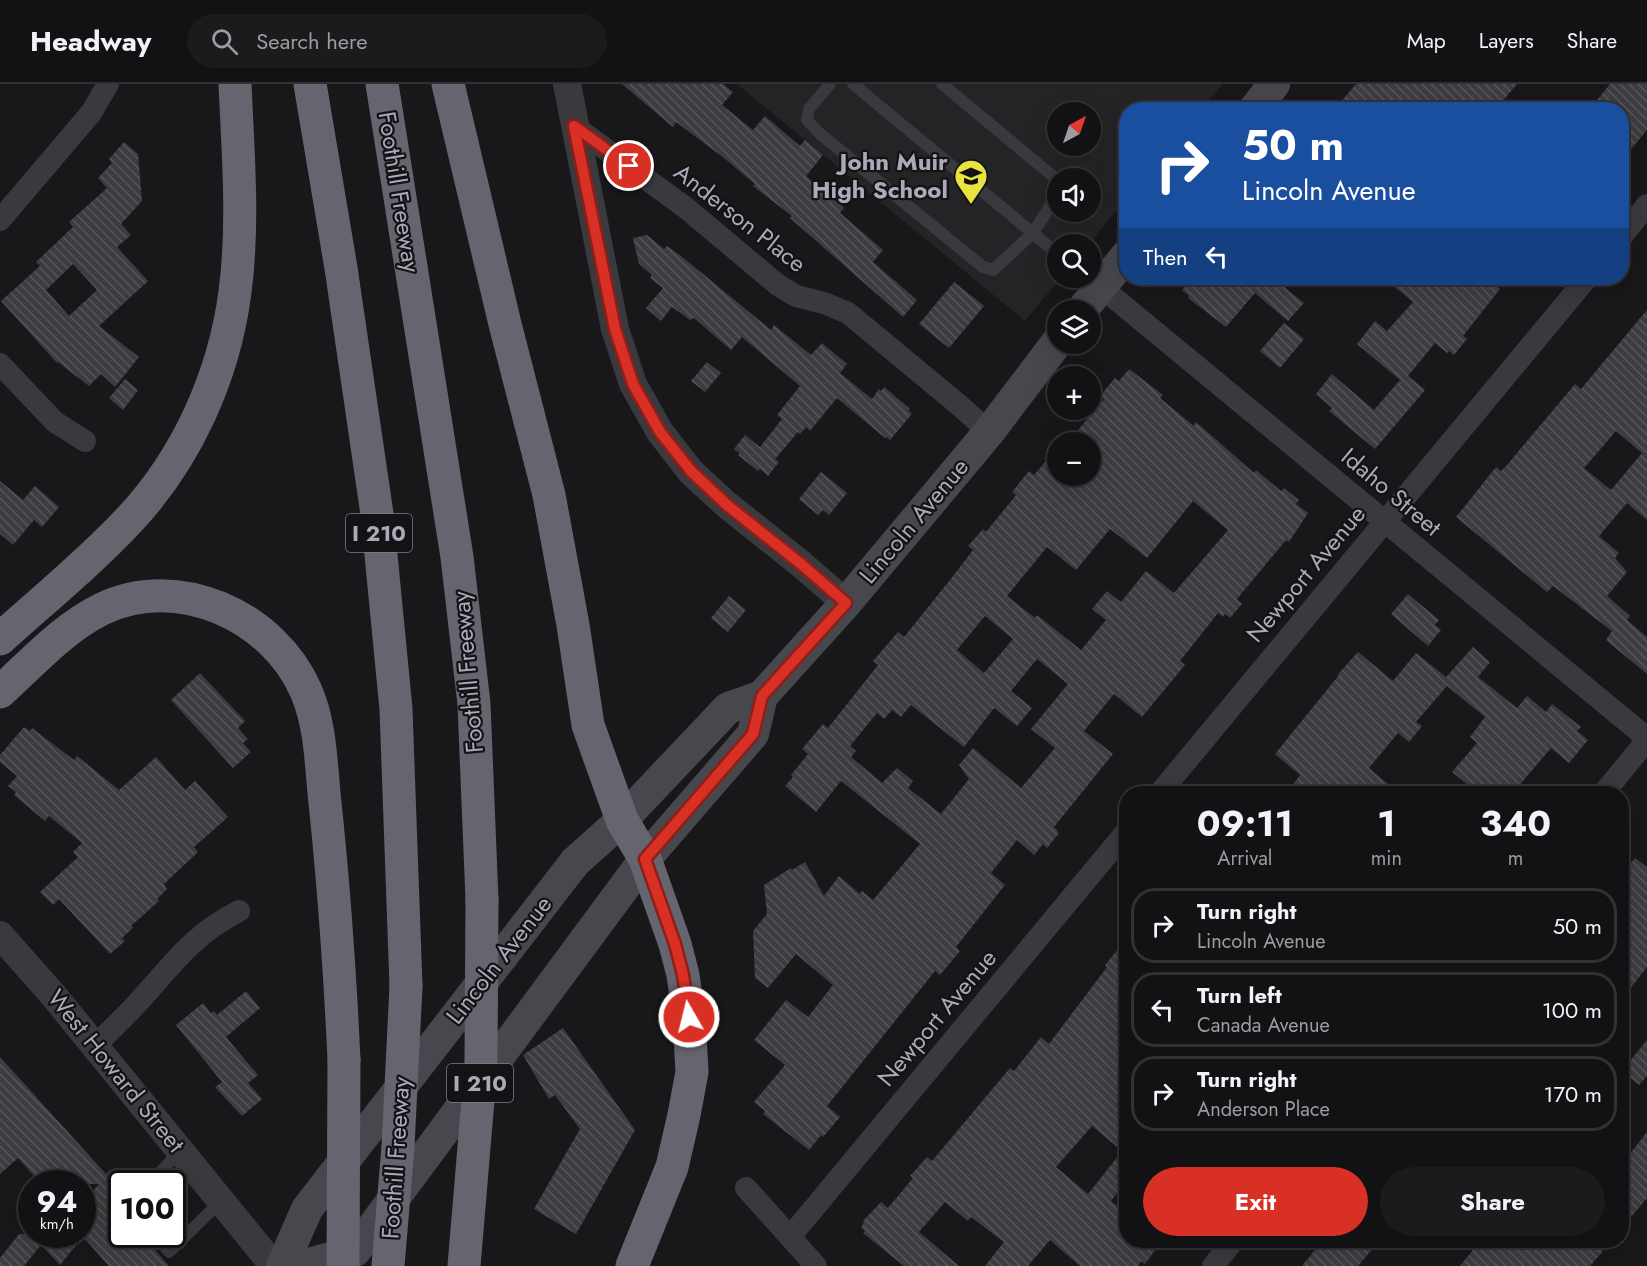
<!DOCTYPE html>
<html lang="en">
<head>
<meta charset="utf-8">
<style>
	:root { --surface:#121113; --page:#1b1a1c; --text:#f1f3f6; --muted:#9c9da0; --line:#313133; --accent:#d93025 }
	body { margin:0; font-family:Jost,sans-serif; background:var(--page); color:var(--text); height:100vh; display:flex; flex-direction:column; font-size:22px; white-space:nowrap }
	* { box-sizing:border-box; margin:0 }
	p { font-size:20px; color:var(--muted) }
	.icon { flex:none; width:33px; height:33px; fill:none; stroke:currentColor; stroke-width:2; stroke-linecap:round; stroke-linejoin:round }
	.map { position:relative; flex:1; overflow:hidden }
	.details { position:absolute; left:1119px; top:702px; width:510px; height:462px; display:flex; flex-direction:column; background:var(--surface); border-radius:24px; box-shadow:0 6px 24px #0002,0 0 0 2px var(--line) }
	.details>* { flex:none }
	.guide { position:absolute; left:1119px; top:18px; width:510px; height:183px; border-radius:24px; box-shadow:0 6px 24px #0002,0 0 0 2px var(--line); background:#1a4fa0; color:#fff; overflow:hidden }
	.needle { width:39px; rotate:40deg }
	.buttons { position:absolute; left:1047px; top:18px; display:grid; gap:12px }
	.buttons a { display:grid; place-items:center; width:54px; height:54px; border-radius:50%; background:var(--surface); box-shadow:0 6px 24px #0002,0 0 0 2px var(--line); font-size:30px }
	.speed { position:absolute; left:18px; top:1086px; display:flex; gap:12px; font-size:30px; font-weight:700; text-align:center }
	.speed>* { display:grid; place-content:center; width:78px; height:78px; border-radius:50%; background:var(--surface); box-shadow:0 6px 24px #0002,0 0 0 2px var(--line); line-height:1 }
	.speed small { font-size:15px; font-weight:400 }
	.speed .limit { border:3px solid #111; border-radius:9px; background:#fff; color:#111 }
	.pin { position:absolute; display:grid; place-items:center; width:51px; height:51px; color:#fff; margin:-26px; border:3px solid #fff; border-radius:50%; box-shadow:0 2px 6px #0007 }
	.me { position:absolute; width:66px; margin:-33px; rotate:352deg; stroke-linejoin:round; filter:drop-shadow(0 0 4px #0008) }
	.turn { display:flex; align-items:center; gap:21px; height:126px; padding:0 24px; font-size:27px }
	.turn .icon { width:78px; height:78px; stroke-width:2.5 }
	.turn b { display:block; font-size:42px; line-height:51px }
	.then { display:flex; align-items:center; height:57px; padding:0 24px; background:#0003; gap:12px; font-size:22px }
	.eta { display:flex; justify-content:space-evenly; align-items:center; height:102px; text-align:center }
	.eta b { font-size:36px; font-weight:700; line-height:42px }
	.cta { display:flex; gap:12px; margin-top:auto; padding:12px 24px }
	.cta a { flex:1; height:69px; border-radius:36px; background:var(--accent); color:#fff; font-size:24px; font-weight:700; line-height:69px; text-align:center }
	.cta a+a { background:var(--page); color:var(--text) }
	ul { padding:0; list-style:none }
	li { display:flex; align-items:center; gap:18px; height:75px; margin:0 12px 9px; padding:0 12px; border:3px solid var(--line); border-radius:24px }
	li div { flex:1 }
	li b { display:block; font-size:22px }
	li em { font-style:normal }
	header { display:flex; align-items:center; gap:36px; box-sizing:border-box; height:84px; padding:0 30px; background:var(--surface); border-bottom:2px solid var(--line) }
	header strong { font-size:28px }
	nav { display:flex; gap:33px; margin-inline-start:auto; font-size:21px }
	.search { width:420px; height:54px; background:var(--page); display:flex; align-items:center; gap:15px; box-sizing:border-box; padding:0 21px; border-radius:33px; color:var(--muted); font-size:22px }
	.map>svg:first-child { display:block }
	.built { fill:#242326; fill-rule:evenodd }
	.building { fill:url(#building-back-hatch); fill-rule:evenodd }
	.lines { fill:none; stroke-linecap:round; stroke-linejoin:round }
	.service { stroke:#39393e; stroke-width:12 }
	.minor { stroke:#39393e; stroke-width:22 }
	.tertiary { stroke:#39393e; stroke-width:28 }
	.secondary { stroke:#47474e; stroke-width:32 }
	.motorway { stroke:#65656f; stroke-width:33 }
	.motorway-bridge { stroke:#65656f; stroke-width:33 }
	.route-casing { stroke:#8d1f18; stroke-width:15 }
	.route { stroke:#d93025; stroke-width:10 }
	.labels { text-anchor:middle; stroke-width:4.5; stroke-linejoin:round; paint-order:stroke }
	.shield { fill:#131214; stroke:#7d7c88; stroke-width:1.5 }
	.shield-label { font-size:22px; font-weight:bold; fill:#aaaab9 }
	.poi-label { font-size:24px; font-weight:bold; fill:#aaaab9; stroke:#131214; text-anchor:end }
	.street-label { font-size:24px; fill:#aaaab9; stroke:#131214 }
</style>
</head>
<body>
<header>
<strong>Headway</strong>
<div class="search"><svg class="icon" aria-label="search" viewBox="0 0 24 24"><circle cx="10" cy="10" r="6"/><path d="M15 15l6 6"/></svg>Search here</div>
<nav><a>Map</a><a>Layers</a><a>Share</a></nav>
</header>
<div class="map">
<svg width="1647" height="1182" viewBox="0 0 1647 1182">
	<defs>
		<pattern id="building-back-hatch" width="6" height="6" patternUnits="userSpaceOnUse" patternTransform="scale(1.5)"><rect width="6" height="6" fill="#3d3d41"/><path d="M-1 5l2 2M0 0l6 6M5-1l2 2" fill="none" stroke="#56565a"/></pattern>
	</defs>
	<rect width="100%" height="100%" fill="#181719"/>
	<path class="built" d="M737,0H1223L1201,25L1126,26V115L1089,160H1058V194H1061L1025,237ZM1058,28H1090V62H1058ZM1058,94H1090V128H1058Z"/>
	<g class="building">
		<polygon points="622,0 723,0 733,8 722,21 753,46 765,32 800,62 805,56 823,71 806,92 844,124 840,129 883,166 873,178 917,216 903,233 790,134 792,132 753,102 755,100 724,74 676,38 673,43"/>
		<polygon points="1356,0 1517,0 1495,26 1334,26"/>
		<polygon points="1610,0 1647,0 1647,46 1622,76 1622,26 1589,26"/>
		<path d="M124,58L138,70L142,117L121,140L131,151L117,163L148,197L99,242L139,273L115,303L101,290L89,302L58,278L57,279L1,217L40,182L36,178L73,143L69,138L107,104L98,94L112,79L109,75ZM73,180L97,206L69,232L46,206Z"/>
		<polygon points="647,151 664,165 667,162 681,172 771,246 774,241 811,271 822,259 847,280 840,289 872,315 879,305 881,307 884,303 910,325 908,326 912,330 890,356 886,353 885,354 837,314 810,347 806,343 800,350 798,348 775,375 779,378 768,392 760,385 758,387 738,371 740,369 734,365 745,351 760,363 782,335 777,331 800,302 742,253 731,266 694,234 690,236 672,223 661,237 646,224 663,204 650,194 652,191 639,180 633,154"/>
		<polygon points="1193,194 1273,194 1304,219 1288,237 1255,209 1226,243 1188,214 1189,212 1182,206"/>
		<polygon points="1384,194 1486,194 1500,205 1463,252 1467,255 1454,271 1449,267 1447,269 1435,259 1408,292 1425,306 1375,365 1329,327 1332,324 1316,310 1332,290 1374,326 1400,296 1357,260 1375,237 1387,247 1413,218"/>
		<polygon points="954,198 984,222 949,264 919,240"/>
		<path d="M1647,226V436L1627,419L1599,452L1619,469L1615,474L1627,488L1607,512L1630,532L1627,536L1647,553V590L1606,556L1612,547L1553,502L1547,508L1456,433L1496,383L1501,387L1507,381L1575,300L1581,305ZM1616,347L1642,369L1611,406L1584,384Z"/>
		<polygon points="1284,239 1304,255 1280,284 1260,267"/>
		<polygon points="707,278 721,289 705,308 691,297"/>
		<path d="M1129,285L1163,311L1160,314L1194,342L1196,338L1254,389L1256,386L1281,407L1284,404L1299,416L1296,420L1308,429L1289,458L1286,456L1237,515L1242,520L1230,534L1225,530L1223,533L1218,529L1180,577L1185,581L1142,633L1114,610L1084,647L1113,670L1054,743L1059,749L1047,764L1043,760L1034,771L1017,756L991,789L1005,801L956,863L960,867L940,891L935,887L827,1022L840,1033L823,1053L821,1051L809,1066L763,1030L765,1027L754,1018L785,981L754,956L786,916L808,933L833,901L796,870L768,904L755,894L753,847L767,830L764,801L791,784L792,786L805,778L824,812L839,792L860,810L862,807L873,816L920,760L841,697L816,728L785,702L793,693L791,691L808,670L802,665L823,640L828,644L878,581L873,577L898,548L904,553L950,496L973,466L968,462L983,445L986,448L1016,411L1012,408L1029,387L1034,391L1058,363V392H1090V358H1068L1104,315L1100,312L1115,294L1119,297ZM1193,417L1228,446L1174,509L1146,487L1121,518L1107,507L1092,525L1106,536L1081,566L1037,531L1035,534L1007,512L1047,463L1076,486L1110,445L1147,474ZM985,532L1013,555L984,589L957,566ZM1037,575L1068,600L1031,645L1055,664L1021,704L973,664L959,681L969,695L941,730L908,704L913,697L897,684L882,699L851,673L856,667L850,662L877,629L884,635L892,626L901,633L911,621L964,663L994,624L1017,642L1032,624L1011,607Z"/>
		<polygon points="125,295 138,306 123,326 109,314"/>
		<polygon points="821,388 847,409 829,431 823,426 818,431 799,415"/>
		<polygon points="0,397 23,416 35,402 59,423 42,443 34,436 13,461 0,450"/>
		<polygon points="1408,510 1439,536 1435,541 1441,546 1428,562 1391,530"/>
		<polygon points="729,512 746,526 728,548 711,534"/>
		<polygon points="1473,563 1490,578 1478,593 1517,624 1527,612 1546,628 1552,620 1581,643 1577,647 1588,656 1569,679 1551,664 1512,710 1479,710 1452,688 1477,659 1470,653 1485,633 1447,602 1416,638 1422,642 1409,658 1398,649 1369,684 1388,700 1380,710 1286,710 1300,691 1275,670 1339,591 1338,590 1358,568 1393,597 1416,569 1446,593"/>
		<polygon points="200,589 245,637 238,644 248,655 243,659 251,668 233,684 171,616"/>
		<polygon points="24,643 30,647 32,644 74,676 77,672 119,706 156,673 185,706 195,697 228,733 194,763 198,768 164,800 167,805 157,815 159,817 131,842 133,844 122,854 125,857 110,870 59,815 53,821 40,808 78,773 73,768 82,759 49,732 45,737 14,711 16,708 8,702 17,692 0,678 0,671"/>
		<polygon points="1622,770 1632,778 1635,774 1647,783 1647,883 1622,915"/>
		<path d="M1126,855V1098L1111,1117L1126,1129V1156H1154L1151,1161L1156,1165L1145,1180L1141,1177L1138,1182H1080L1050,1156L1028,1182H985L1004,1158L971,1133L968,1137L945,1118L919,1148L959,1182H904L863,1149L865,1147L861,1143L864,1139L863,1137L881,1118L888,1124L913,1094L910,1092L927,1073L932,1077L1010,984L1014,987L1041,953L1049,960L1107,883L1105,881ZM1092,1042L1122,1067L1088,1110L1056,1083Z"/>
		<polygon points="246,907 260,924 226,953 258,991 248,999 262,1015 242,1032 215,1003 222,998 176,941 203,919 211,929 214,927 217,931"/>
		<polygon points="563,944 635,1046 576,1150 534,1125 580,1045 555,1011 549,1015 523,971"/>
		<polygon points="1647,956 1647,992 1639,1001 1622,987"/>
		<polygon points="0,973 106,1090 111,1085 123,1100 122,1100 122,1107 111,1116 122,1128 122,1150 141,1150 169,1182 109,1182 83,1153 60,1181 41,1161 24,1182 0,1182 0,1174 19,1150 82,1150 82,1119 99,1100 41,1100 18,1074 0,1090"/>
		<polygon points="1647,1048 1647,1114 1622,1144 1622,1080"/>
		<polygon points="1323,1156 1380,1156 1358,1182 1302,1182"/>
		<polygon points="1481,1156 1589,1156 1603,1167 1590,1182 1460,1182"/>
	</g>
	<g class="lines">
		<g class="service">
			<polyline points="830,0 809,25 807,36 819,49 983,183 993,186 1033,149 1056,113 1054,93 942,0"/>
			<polyline points="853,0 1058,170"/>
			<polyline points="149,1100 180,1067"/>
			<polyline points="154,1150 169,1168 221,1117"/>
		</g>
		<g class="minor">
			<polyline points="574,42 686,124 778,201 796,212 824,219 848,229 959,321 989,348"/>
			<polyline points="0,136 91,29 108,0"/>
			<polyline points="1622,152 1647,121"/>
			<polyline points="1101,203 1647,654"/>
			<polyline points="0,280 55,338 85,357"/>
			<polyline points="1159,710 1587,194"/>
			<polyline points="1603,710 1647,656"/>
			<path d="M95,962C107,950 119,938 131,926C169,886 188,853 239,827"/>
			<polyline points="746,1104 816,1182"/>
			<polyline points="790,1153 1126,748"/>
			<polyline points="1213,1182 1234,1156"/>
		</g>
		<g class="tertiary">
			<polyline points="567,0 615,245 633,300 660,348 691,388 727,421 801,480 846,519"/>
			<polyline points="0,851 54,912 274,1182"/>
		</g>
		<g class="secondary">
			<polyline points="1254,26 1274,0"/>
			<polyline points="1082,226 1126,172"/>
			<polyline points="282,1182 307,1125 575,778 622,736 728,624 762,612 846,519 989,348 1058,257"/>
			<polyline points="302,1182 355,1167 645,775 753,650 762,612"/>
		</g>
		<g class="motorway">
			<polyline points="310,0 341,184 377,430 396,625 406,902"/>
			<polyline points="382,0 457,473 474,620 482,816"/>
			<polyline points="448,0 505,240 549,411 573,541 588,641 622,736 645,775 675,860 683,891 689,933 692,988 684,1031 672,1083 632,1182"/>
			<path d="M0,555C43,516 90,478 130,435C187,374 224,292 235,208C244,140 238,69 235,0"/>
			<path d="M0,608C32,579 63,544 102,525C177,488 274,532 306,607C321,641 321,682 325,719C334,804 340,890 344,976"/>
		</g>
		<g class="motorway-bridge">
			<polyline points="343,1182 344,976"/>
			<polyline points="388,1182 398,1063 406,902"/>
			<polyline points="464,1182 481,980 482,816"/>
		</g>
	</g>
	<g class="lines">
		<defs>
			<polyline id="route" points="629,82 574,42 615,245 633,300 660,348 691,387 727,421 801,480 846,519 762,612 753,650 645,775 675,860 683,891 689,933"/>
		</defs>
		<use href="#route" class="route-casing"/>
		<use href="#route" class="route"/>
	</g>
	<defs>
		<symbol id="school-pin" viewBox="-11 -11 22 30"><path d="M0 17L-7.5 6A9.5 9.5 0 1 1 7.5 6Z" fill="#e9e340" stroke="#131214"/><path d="M0-5L7-2L0 1L-7-2ZM-4 1L0 2.5L4 1V4Q0 6-4 4Z" fill="#111"/></symbol>
	</defs>
	<g fill-rule="evenodd">
		<use href="#school-pin" x="952" y="73" width="38" height="52"/>
	</g>
	<g class="labels">
		<g class="shield">
			<rect x="346" y="430" width="66" height="38" rx="4.5"/>
			<rect x="447" y="980" width="66" height="38" rx="4.5"/>
		</g>
		<g class="shield-label">
			<text x="379" y="457">I 210</text>
			<text x="480" y="1007">I 210</text>
		</g>
		<g class="poi-label">
			<text x="948" y="86">John Muir<tspan x="948" dy="28">High School</tspan></text>
		</g>
		<g class="street-label">
			<text transform="translate(399 108) rotate(81)" y="8">Foothill Freeway</text>
			<text transform="translate(740 134) rotate(38)" y="8">Anderson Place</text>
			<text transform="translate(1391 408) rotate(40)" y="8">Idaho Street</text>
			<text transform="translate(914 437) rotate(-50)" y="8">Lincoln Avenue</text>
			<text transform="translate(1306 490) rotate(-50)" y="8">Newport Avenue</text>
			<text transform="translate(468 588) rotate(-95)" y="8">Foothill Freeway</text>
			<text transform="translate(499 876) rotate(-52)" y="8">Lincoln Avenue</text>
			<text transform="translate(937 934) rotate(-50)" y="8">Newport Avenue</text>
			<text transform="translate(116 987) rotate(51)" y="8">West Howard Street</text>
			<text transform="translate(396 1074) rotate(-86)" y="8">Foothill Freeway</text>
		</g>
	</g>
</svg>
<div class="buttons">
<a><svg class="needle" viewBox="-14 -14 28 28"><path d="M0-13l5 13h-10z" fill="#e53935"/><path d="M0 13l5-13h-10z" fill="#9c9da0"/></svg></a>
<a><svg class="icon" aria-label="sound" viewBox="0 0 24 24"><path d="M4 9h4l5-4v14l-5-4H4zM17 9q2 3 0 6"/></svg></a>
<a><svg class="icon" aria-label="search" viewBox="0 0 24 24"><circle cx="10" cy="10" r="6"/><path d="M15 15l6 6"/></svg></a>
<a><svg class="icon" aria-label="layers" viewBox="0 0 24 24"><path d="M12 4l9 5-9 5-9-5zM3 14l9 5 9-5"/></svg></a>
<a>+</a>
<a>−</a>
</div>
<div class="speed"><div>94<small>km/h</small></div><div class="limit">100</div></div>
<div class="pin" style="left:629px;top:82px;background:#d93025"><svg class="icon" aria-label="arrive" viewBox="0 0 24 24"><path d="M6 21V4h12l-3 4 3 4H6"/></svg></div>
<svg class="me" style="left:689px;top:933px" viewBox="-20 -20 40 40"><circle r="17" fill="#d93025" stroke="#fff" stroke-width="3"/><path d="M0-11L8 9 0 5-8 9z" fill="#fff"/></svg>
<div class="guide">
<div class="turn"><svg class="icon" aria-label="right" viewBox="0 0 24 24"><path d="M7 20v-9h11M14 6l5 5-5 5"/></svg><div><b>50 m</b>Lincoln Avenue</div></div>
<div class="then">Then<svg class="icon" aria-label="left" viewBox="0 0 24 24"><path d="M17 20v-9H6M10 6l-5 5 5 5"/></svg></div>
</div>
<section class="details">
<div class="eta">
<div><b>09:11</b><p>Arrival</p></div>
<div><b>1</b><p>min</p></div>
<div><b>340</b><p>m</p></div>
</div>
<ul>
<li><svg class="icon" aria-label="right" viewBox="0 0 24 24"><path d="M7 20v-9h11M14 6l5 5-5 5"/></svg><div><b>Turn right</b><p>Lincoln Avenue</p></div><em>50 m</em></li>
<li><svg class="icon" aria-label="left" viewBox="0 0 24 24"><path d="M17 20v-9H6M10 6l-5 5 5 5"/></svg><div><b>Turn left</b><p>Canada Avenue</p></div><em>100 m</em></li>
<li><svg class="icon" aria-label="right" viewBox="0 0 24 24"><path d="M7 20v-9h11M14 6l5 5-5 5"/></svg><div><b>Turn right</b><p>Anderson Place</p></div><em>170 m</em></li>
</ul>
<div class="cta"><a>Exit</a><a>Share</a></div>
</section>
</div>
</body>
</html>
